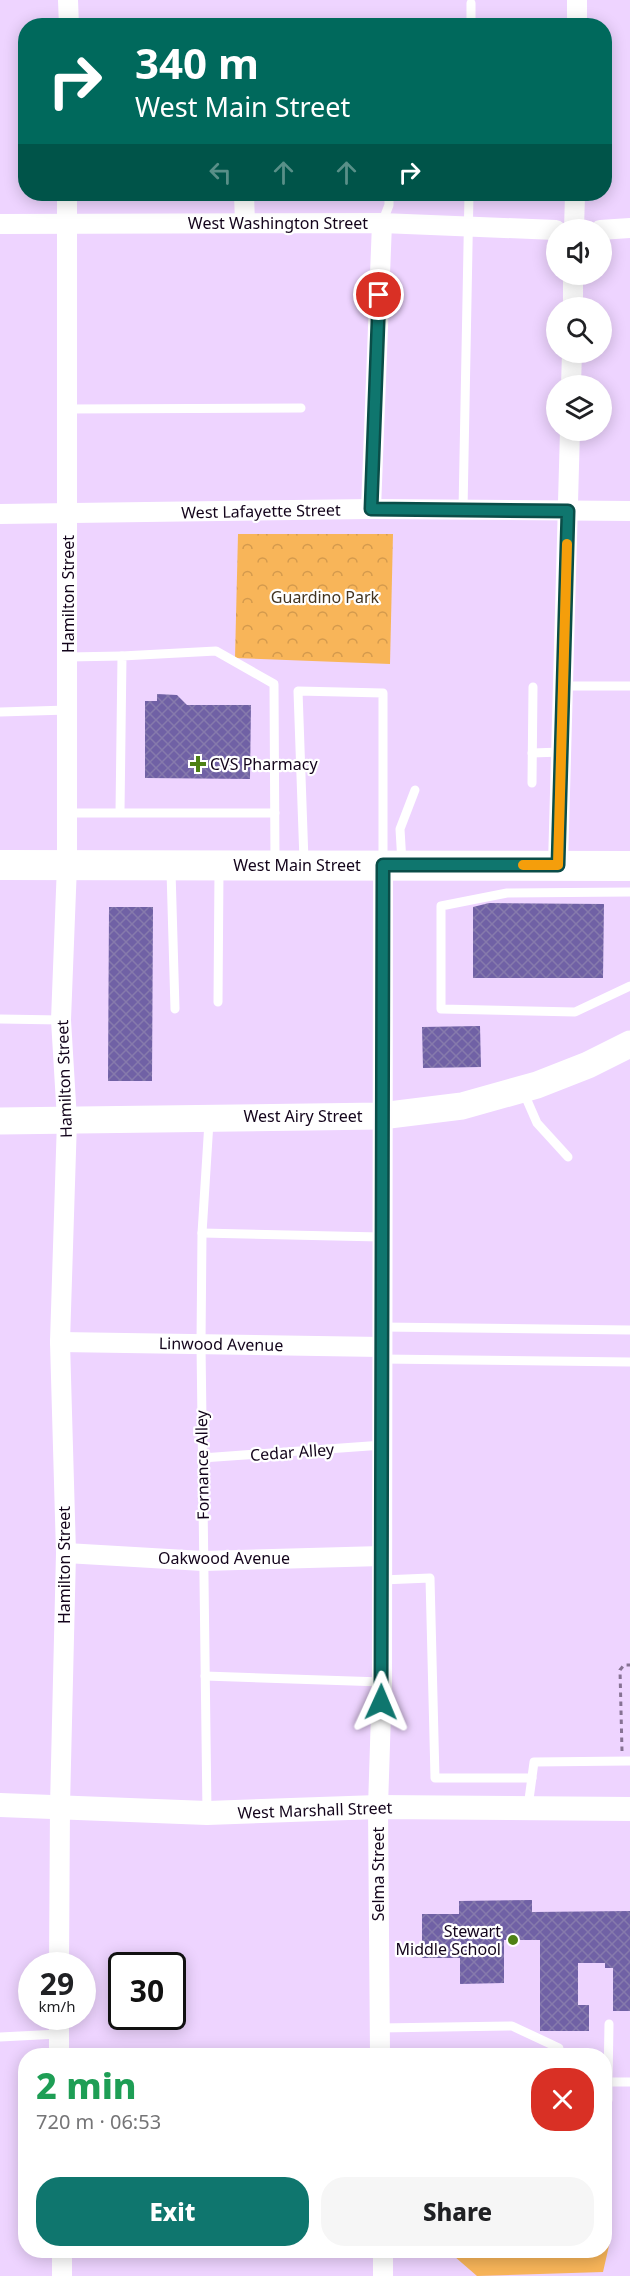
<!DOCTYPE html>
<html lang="en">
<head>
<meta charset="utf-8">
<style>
	:root { --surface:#fff; --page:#f6f6f6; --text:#202124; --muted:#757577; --accent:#0f766e }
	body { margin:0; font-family:"Noto Sans",sans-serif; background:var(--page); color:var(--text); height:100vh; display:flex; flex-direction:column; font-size:22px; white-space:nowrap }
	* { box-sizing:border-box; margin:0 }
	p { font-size:20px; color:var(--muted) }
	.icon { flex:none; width:33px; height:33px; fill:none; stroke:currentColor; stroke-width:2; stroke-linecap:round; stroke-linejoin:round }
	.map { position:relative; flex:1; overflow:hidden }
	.side { position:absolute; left:18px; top:2048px; width:594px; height:210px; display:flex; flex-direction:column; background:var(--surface); border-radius:24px; box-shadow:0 3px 15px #0003 }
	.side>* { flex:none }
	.hud { position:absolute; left:18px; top:18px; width:594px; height:183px; border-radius:24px; box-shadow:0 3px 15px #0003; background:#00695c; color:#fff; overflow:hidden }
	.controls { position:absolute; left:546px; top:219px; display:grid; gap:12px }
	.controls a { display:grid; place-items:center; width:66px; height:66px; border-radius:50%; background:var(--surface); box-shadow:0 3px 15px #0003; font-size:30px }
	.speed { position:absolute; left:18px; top:1952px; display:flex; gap:12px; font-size:30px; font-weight:700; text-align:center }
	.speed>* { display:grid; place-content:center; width:78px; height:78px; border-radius:50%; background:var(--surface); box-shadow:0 3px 15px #0003; line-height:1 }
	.speed small { font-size:15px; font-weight:400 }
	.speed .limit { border:3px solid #111; border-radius:9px; background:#fff; color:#111 }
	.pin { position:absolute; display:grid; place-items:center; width:51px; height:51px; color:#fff; margin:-26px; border:3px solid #fff; border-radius:50%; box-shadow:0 2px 6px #0007 }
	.me { position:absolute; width:66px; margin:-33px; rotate:1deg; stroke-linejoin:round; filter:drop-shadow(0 0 4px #0008) }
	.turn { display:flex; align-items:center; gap:21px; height:126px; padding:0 18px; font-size:27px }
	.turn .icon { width:78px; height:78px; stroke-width:2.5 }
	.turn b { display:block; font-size:42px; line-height:51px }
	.lanes { display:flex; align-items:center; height:57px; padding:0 18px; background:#0003; justify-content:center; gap:30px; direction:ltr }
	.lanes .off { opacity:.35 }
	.round { display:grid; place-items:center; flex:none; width:63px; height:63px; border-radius:24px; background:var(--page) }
	.headline { display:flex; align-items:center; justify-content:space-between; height:102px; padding:0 18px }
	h1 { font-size:36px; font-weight:800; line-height:45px; color:#1e9e55 }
	.action { display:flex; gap:12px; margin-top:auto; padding:12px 18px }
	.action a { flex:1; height:69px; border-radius:24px; background:var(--accent); color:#fff; font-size:24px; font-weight:800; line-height:69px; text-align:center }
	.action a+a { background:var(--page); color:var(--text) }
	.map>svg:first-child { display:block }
	.green { fill:#f8b559 }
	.forest { fill:url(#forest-crowns) }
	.building { fill:url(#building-cross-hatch) }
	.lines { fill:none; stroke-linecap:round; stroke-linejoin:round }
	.path { stroke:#867293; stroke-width:3; stroke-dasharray:4.5 4.5; stroke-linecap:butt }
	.service { stroke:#fff; stroke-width:9 }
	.minor { stroke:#fff; stroke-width:20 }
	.tertiary { stroke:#fff; stroke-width:24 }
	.secondary { stroke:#fff; stroke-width:27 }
	.primary { stroke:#fff; stroke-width:30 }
	.route-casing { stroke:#0a4d48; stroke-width:15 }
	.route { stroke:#0f766e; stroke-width:10 }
	.slow { stroke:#f59e0b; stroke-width:10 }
	.poi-dot { fill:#4e8115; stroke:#fff; stroke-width:2 }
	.labels { text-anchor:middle; stroke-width:4.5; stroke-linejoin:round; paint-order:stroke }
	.street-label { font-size:16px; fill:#13041b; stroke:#fff }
	.park-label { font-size:16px; fill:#423320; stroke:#fff }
	.poi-label { font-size:16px; fill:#13041b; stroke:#fff; text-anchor:start }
</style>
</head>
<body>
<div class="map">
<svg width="630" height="2276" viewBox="0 0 630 2276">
	<defs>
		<pattern id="forest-crowns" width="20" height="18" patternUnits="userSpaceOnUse" patternTransform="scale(1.5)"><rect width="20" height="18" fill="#f8b559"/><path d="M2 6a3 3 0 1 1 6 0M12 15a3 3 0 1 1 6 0" fill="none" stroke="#d49a4d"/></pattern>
		<pattern id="building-cross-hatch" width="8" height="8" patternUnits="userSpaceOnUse" patternTransform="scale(1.5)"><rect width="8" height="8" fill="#7061a5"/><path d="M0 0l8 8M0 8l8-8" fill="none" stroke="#867aac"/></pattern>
	</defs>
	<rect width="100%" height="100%" fill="#eed4ff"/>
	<polygon class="green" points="605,2194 611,2237 603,2272 477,2276 447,2250 604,2250"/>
	<polygon class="forest" points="238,534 393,534 390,664 235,658"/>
	<g class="building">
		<polygon points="157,694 177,695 187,705 251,705 250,779 145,778 145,701 157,701"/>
		<polygon points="489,903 604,904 603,978 473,978 473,907"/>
		<polygon points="109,907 153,907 152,1081 108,1081"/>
		<polygon points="480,1026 481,1067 423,1068 422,1027"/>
		<polygon points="532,1900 532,1912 630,1911 630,2011 613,2011 613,1968 605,1968 605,1963 578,1963 578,2005 589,2005 589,2031 540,2031 540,1940 504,1940 504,1983 460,1984 460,1958 422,1958 422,1914 459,1914 459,1901"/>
	</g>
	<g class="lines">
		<polyline class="path" points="622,1751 620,1670 624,1665 630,1665"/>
		<g class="service">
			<polyline points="471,26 471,3"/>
			<polyline points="382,223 389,205 389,194"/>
			<polyline points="67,409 301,408"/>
			<polyline points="463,510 469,194"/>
			<polyline points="68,657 122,656"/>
			<polyline points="563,686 630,686"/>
			<polyline points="0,712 68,710"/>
			<polyline points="532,753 561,752"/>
			<polyline points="532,783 533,687"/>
			<polyline points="120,812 122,656 216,651 274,684 275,863"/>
			<polyline points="67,813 275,813"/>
			<polyline points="304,861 298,691 383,693 383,863"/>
			<polyline points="402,863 400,829 415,790"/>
			<polyline points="171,871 175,1009"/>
			<polyline points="630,892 507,893 441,906 441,1009 575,1012 630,986"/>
			<polyline points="218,1002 219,870"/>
			<polyline points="0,1019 61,1020"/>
			<polyline points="523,1091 537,1123 568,1157"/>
			<polyline points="202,1233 381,1237"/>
			<polyline points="381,1327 630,1330"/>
			<polyline points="381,1359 630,1362"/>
			<polyline points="202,1458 383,1445"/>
			<polyline points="382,1580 430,1578 435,1778 532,1778"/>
			<polyline points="205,1676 382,1682"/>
			<polyline points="528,1807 534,1762 630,1761"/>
			<polyline points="207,1813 201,1344 202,1233 209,1122"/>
			<polyline points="379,2028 512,2026 559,2048 559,2055"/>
			<polyline points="0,2037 59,2034"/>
			<polyline points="608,2082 609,2024"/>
			<polyline points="604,2100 608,2100 608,2082 630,2082"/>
		</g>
		<g class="minor">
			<polyline points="68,0 69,26"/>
			<polyline points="577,26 577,0"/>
			<polyline points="244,194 245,223"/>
			<polyline points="0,224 382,223 556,230"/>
			<polyline points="574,230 575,194"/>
			<polyline points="600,230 630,228"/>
			<polyline points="573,308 573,274"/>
			<polyline points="571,386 572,352"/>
			<polyline points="371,509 382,223"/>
			<polyline points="0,514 371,509 630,511"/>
			<polyline points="558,865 570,430"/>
			<polyline points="60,1342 381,1347"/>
			<polyline points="66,1553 203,1561 382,1556"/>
			<polyline points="59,1965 60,1806 66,1553 60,1342 67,1120 61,1020 67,865 67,194"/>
			<polyline points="59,2016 59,2055"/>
			<polyline points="380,2055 378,1807 382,1682 383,865"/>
			<polyline points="62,2250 62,2276"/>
			<polyline points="383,2250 383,2276"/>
		</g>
		<polyline class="tertiary" points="0,1805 207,1813 378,1807 630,1809"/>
		<polyline class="secondary" points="0,1121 381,1116 462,1106 537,1085 588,1065 630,1044"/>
		<polyline class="primary" points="0,865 630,866"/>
	</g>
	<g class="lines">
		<defs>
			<polyline id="route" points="379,295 371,509 568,511 558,865 383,865 381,1702"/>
		</defs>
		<use href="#route" class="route-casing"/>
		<use href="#route" class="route"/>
		<polyline class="slow" points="523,865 558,865 567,544"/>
	</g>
	<g class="poi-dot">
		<path d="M195 755h6v6h6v6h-6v6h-6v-6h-6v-6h6z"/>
		<circle cx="513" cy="1940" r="6"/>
	</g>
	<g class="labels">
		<g class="street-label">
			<text x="278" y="229">West Washington Street</text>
			<text transform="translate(261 511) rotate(-1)" y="6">West Lafayette Street</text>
			<text transform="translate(68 594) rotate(-90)" y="6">Hamilton Street</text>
			<text x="297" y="871">West Main Street</text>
			<text transform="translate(64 1079) rotate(-92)" y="6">Hamilton Street</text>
			<text x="303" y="1122">West Airy Street</text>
			<text transform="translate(221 1344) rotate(1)" y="6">Linwood Avenue</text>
			<text transform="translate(292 1452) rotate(-4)" y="6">Cedar Alley</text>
			<text transform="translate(202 1465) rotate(-91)" y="6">Fornance Alley</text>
			<text x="224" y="1564">Oakwood Avenue</text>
			<text transform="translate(64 1565) rotate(-90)" y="6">Hamilton Street</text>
			<text transform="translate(315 1810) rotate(-2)" y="6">West Marshall Street</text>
			<text transform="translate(378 1874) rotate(-90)" y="6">Selma Street</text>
		</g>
		<g class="park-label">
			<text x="325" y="603">Guardino Park</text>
		</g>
		<g class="poi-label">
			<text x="210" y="770">CVS Pharmacy</text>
			<text x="501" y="1937" text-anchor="end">Stewart<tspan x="501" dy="18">Middle School</tspan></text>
		</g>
	</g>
</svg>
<div class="controls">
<a><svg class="icon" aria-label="sound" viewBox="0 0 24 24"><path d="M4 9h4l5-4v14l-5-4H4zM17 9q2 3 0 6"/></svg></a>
<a><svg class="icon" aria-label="search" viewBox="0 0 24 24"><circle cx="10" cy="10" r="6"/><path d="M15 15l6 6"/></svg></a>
<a><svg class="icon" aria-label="layers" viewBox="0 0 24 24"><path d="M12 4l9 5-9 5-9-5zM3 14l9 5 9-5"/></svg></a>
</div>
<div class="speed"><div>29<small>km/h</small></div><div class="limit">30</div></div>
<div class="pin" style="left:379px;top:295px;background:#d93025"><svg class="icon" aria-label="arrive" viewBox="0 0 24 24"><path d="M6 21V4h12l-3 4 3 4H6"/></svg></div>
<svg class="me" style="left:381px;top:1702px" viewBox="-20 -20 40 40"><path d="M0-17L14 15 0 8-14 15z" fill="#0f766e" stroke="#fff" stroke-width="4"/></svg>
<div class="hud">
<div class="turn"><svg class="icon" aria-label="right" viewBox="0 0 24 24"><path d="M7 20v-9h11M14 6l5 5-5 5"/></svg><div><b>340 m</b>West Main Street</div></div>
<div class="lanes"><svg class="icon off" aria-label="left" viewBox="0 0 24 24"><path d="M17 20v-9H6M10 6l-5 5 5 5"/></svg><svg class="icon off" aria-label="ahead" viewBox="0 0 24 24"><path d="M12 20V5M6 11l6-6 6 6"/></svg><svg class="icon off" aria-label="ahead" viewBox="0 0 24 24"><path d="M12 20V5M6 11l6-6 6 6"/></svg><svg class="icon" aria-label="right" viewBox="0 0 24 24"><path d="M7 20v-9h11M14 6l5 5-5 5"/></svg></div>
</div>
<section class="side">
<div class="headline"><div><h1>2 min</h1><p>720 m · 06:53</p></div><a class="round" style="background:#d93025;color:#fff"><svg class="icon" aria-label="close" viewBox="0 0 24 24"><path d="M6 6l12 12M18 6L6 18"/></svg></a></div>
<div class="action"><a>Exit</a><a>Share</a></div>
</section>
</div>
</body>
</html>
